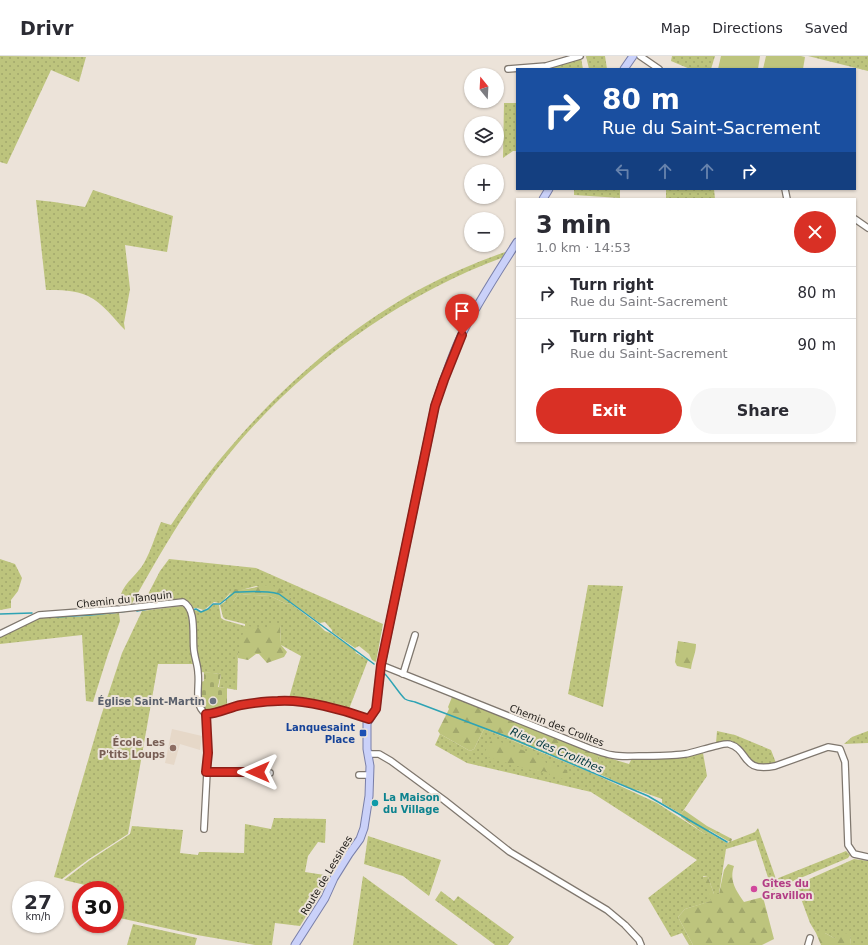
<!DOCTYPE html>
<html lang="en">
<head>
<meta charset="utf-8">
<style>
	:root { --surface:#fff; --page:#f7f7f7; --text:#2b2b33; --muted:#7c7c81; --line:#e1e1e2; --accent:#d93025 }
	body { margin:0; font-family:"DejaVu Sans",sans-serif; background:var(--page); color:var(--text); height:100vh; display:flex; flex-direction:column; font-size:15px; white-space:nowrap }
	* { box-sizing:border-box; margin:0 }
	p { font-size:13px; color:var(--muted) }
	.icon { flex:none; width:22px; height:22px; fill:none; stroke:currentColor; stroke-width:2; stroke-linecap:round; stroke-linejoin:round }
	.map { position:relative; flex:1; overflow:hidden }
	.sheet { position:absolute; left:516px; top:142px; width:340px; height:244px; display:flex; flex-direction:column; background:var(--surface); border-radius:0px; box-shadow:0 1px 3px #0004 }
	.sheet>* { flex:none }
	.top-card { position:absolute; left:516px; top:12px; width:340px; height:122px; border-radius:0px; box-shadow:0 1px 3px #0004; background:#1a4fa0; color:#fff; overflow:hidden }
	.needle { width:26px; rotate:342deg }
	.tools { position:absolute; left:464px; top:12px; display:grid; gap:8px }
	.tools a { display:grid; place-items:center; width:40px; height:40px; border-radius:50%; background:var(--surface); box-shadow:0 1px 3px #0004; font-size:20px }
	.speed { position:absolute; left:12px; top:825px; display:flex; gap:8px; font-size:20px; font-weight:700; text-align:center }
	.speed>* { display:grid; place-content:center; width:52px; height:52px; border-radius:50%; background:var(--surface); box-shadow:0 1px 3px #0004; line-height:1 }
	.speed small { font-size:10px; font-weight:400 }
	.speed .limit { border:6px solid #d22; background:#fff; color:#111 }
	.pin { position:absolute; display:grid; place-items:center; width:34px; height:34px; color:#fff; margin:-41px -17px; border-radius:50% 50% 50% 0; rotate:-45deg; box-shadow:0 0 4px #0007 }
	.pin .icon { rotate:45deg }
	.me { position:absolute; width:44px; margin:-22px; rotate:270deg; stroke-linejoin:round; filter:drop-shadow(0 0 3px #0008) }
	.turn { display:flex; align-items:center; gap:14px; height:84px; padding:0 20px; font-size:18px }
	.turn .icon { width:52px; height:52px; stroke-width:2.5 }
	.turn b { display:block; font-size:28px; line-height:34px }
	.lanes { display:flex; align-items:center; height:38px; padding:0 20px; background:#0003; justify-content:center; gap:20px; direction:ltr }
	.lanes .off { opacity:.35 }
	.round { display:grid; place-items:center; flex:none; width:42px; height:42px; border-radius:21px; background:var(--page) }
	.summary { display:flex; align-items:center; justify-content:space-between; height:68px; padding:0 20px }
	h1 { font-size:24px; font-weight:800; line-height:30px }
	.button { display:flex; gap:8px; margin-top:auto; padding:8px 20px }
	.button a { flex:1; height:46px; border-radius:24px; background:var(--accent); color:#fff; font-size:16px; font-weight:800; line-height:46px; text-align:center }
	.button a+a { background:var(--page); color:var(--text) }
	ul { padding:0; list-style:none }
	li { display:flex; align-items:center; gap:12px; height:52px; padding:0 20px; border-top:1px solid var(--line) }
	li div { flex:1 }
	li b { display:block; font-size:15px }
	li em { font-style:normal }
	header { display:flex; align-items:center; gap:24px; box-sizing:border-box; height:56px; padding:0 20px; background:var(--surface); border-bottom:1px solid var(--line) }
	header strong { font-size:19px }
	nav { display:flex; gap:22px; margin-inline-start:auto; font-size:14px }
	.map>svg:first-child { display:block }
	.built { fill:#e6d8c8 }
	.grass { fill:url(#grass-dots) }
	.forest { fill:url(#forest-firs) }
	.cemetery { fill:url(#cemetery-stones) }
	.pitch { fill:#bdc47d }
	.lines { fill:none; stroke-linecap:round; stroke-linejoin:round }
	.stream { stroke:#2ea3b4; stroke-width:1.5 }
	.minor-casing { stroke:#7f776e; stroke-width:8 }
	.major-casing { stroke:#797fa9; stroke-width:9 }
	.minor { stroke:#fff; stroke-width:5.5 }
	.major { stroke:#cad1f9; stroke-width:7 }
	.route-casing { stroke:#8d1f18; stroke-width:10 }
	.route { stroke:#d93025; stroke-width:7 }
	.worship-dot { fill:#6b7280; stroke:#ece3d9; stroke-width:1.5 }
	.transit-dot { fill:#1a4fb4; stroke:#ece3d9; stroke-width:1.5 }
	.education-dot { fill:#8d6e63; stroke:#ece3d9; stroke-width:1.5 }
	.culture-dot { fill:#0f9aa8; stroke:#ece3d9; stroke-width:1.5 }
	.hotel-dot { fill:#d1479c; stroke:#ece3d9; stroke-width:1.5 }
	.labels { text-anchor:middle; stroke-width:4; stroke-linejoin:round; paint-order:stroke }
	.street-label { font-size:10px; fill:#24211d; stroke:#ece3d9 }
	.worship-label { font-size:10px; font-weight:bold; fill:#5b616d; stroke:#ece3d9; text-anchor:end }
	.transit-label { font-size:10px; font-weight:bold; fill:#164399; stroke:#ece3d9; text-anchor:end }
	.education-label { font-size:10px; font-weight:bold; fill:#785e54; stroke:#ece3d9; text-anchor:end }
	.culture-label { font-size:10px; font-weight:bold; fill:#0d838f; stroke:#ece3d9; text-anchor:start }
	.hotel-label { font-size:10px; font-weight:bold; fill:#b23c85; stroke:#ece3d9; text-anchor:start }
	.water-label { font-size:11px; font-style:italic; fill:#00373e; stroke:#ece3d9 }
</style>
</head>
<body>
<header>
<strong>Drivr</strong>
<nav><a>Map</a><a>Directions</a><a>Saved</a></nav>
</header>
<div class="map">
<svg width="868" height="889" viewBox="0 0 868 889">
	<defs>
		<pattern id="grass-dots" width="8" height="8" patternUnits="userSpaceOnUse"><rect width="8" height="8" fill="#bdc47d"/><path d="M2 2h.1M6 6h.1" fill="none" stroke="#a2a86c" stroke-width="1.8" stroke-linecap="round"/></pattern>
		<pattern id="forest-firs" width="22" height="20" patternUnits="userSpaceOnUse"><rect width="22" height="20" fill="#bdc47d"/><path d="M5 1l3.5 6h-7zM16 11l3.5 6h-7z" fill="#a2a86c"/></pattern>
		<pattern id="cemetery-stones" width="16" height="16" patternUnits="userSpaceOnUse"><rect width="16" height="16" fill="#bdc47d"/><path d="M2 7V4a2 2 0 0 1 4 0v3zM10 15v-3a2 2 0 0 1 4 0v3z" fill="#a2a86c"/></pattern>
	</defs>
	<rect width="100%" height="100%" fill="#ece3d9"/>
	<polygon class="built" points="172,673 202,680 200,694 180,688 174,709 165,707"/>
	<g class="grass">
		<polygon points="0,0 86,1 79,26 51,14 7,108 0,106"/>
		<polygon points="586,0 605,0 607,13 589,13"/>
		<polygon points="672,0 715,0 711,13 690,13 671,5"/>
		<polygon points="808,0 868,0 868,15"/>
		<polygon points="581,2 583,13 530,13"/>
		<polygon points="504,47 517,47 517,95 513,95 503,102"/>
		<polygon points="574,133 620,133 620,142 574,139"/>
		<polygon points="666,133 714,133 715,143 666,143"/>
		<path d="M93,134L173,160L167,196L125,189L130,233L124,267L125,274C114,263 103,247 88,240C75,234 60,234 46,234L36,144L54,146L85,151Z"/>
		<path d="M508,195L504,201C379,247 266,337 192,448C169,481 150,516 130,551C123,550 119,544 121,538C125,526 138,518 144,507C151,495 155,480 161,466L171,469C234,375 324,284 424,231C451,217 479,205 508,195Z"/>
		<polygon points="0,503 15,508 22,522 18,535 11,544 11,552 0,554"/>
		<polygon points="169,503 256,512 383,568 376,606 372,604 369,598 359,590 355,592 332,576 332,574 325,566 320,567 290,546 291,542 256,530 230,537 222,546 219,547 214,546 204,554 197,552 193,552 191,548 184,543 145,549 144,546 160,515"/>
		<polygon points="588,529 623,530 603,651 568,638"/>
		<path d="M238,538L270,540L287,548L290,547L319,569L325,575L330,577L355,594L356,597L368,604L349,653L297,642H289L301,600L281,589L280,569L270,572L238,595L237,634L219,631L221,618L201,616L197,597L194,554C205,556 205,556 214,548L219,549L221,562L224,564L245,570V568L225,563L223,561L220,549L226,545H233Z"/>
		<polygon points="181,550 184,551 188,556 193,608 158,608 128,778 89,803 62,823 54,821 101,660 122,597 142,555"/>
		<polygon points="119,557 120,565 108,598 93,646 86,645 82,579 0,588 0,581 41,561 76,561"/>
		<polygon points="484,673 592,717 657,747 705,778 708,776 727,787 755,776 758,772 776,823 846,795 850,799 848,802 772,834 756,784 726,793 719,838 714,838 708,821 703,820 712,845 685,853 678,861 693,889 689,889 682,877 671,881 648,842 697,804 591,736 467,707 435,689 440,678 470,695 474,693"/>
		<path d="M717,675L735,679L771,694L776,707C771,708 764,710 759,709C747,706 742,692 732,685L716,687Z"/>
		<polygon points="868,675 868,687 844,688 852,681"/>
		<path d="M703,697L707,720L681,758L662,747V743L637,734L636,735L593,715L599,699L629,708L632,702C655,702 680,704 703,697Z"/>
		<polygon points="274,762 326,763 325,787 318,786 308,800 305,816 331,820 300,870 275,867 272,889 255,889 197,879 115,861 115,834 84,834 85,829 64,824 90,804 130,778 132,770 183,774 180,797 198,799 199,796 204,796 244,797 245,768 271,773"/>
		<polygon points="368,780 441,804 429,840 403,820 364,808"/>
		<polygon points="854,803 868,805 868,889 851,889 850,880 834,882 825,877 816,877 810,867 796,829"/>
		<polygon points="363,820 458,889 353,889"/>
		<polygon points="441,835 454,845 458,840 514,881 508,889 495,889 435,844"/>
		<polygon points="133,868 197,882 195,889 127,889"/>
	</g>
	<g class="forest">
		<path d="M269,529L279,532L291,542L290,547L287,548L270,540L238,538L233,545H226L225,544L234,533C246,535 257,530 269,529Z"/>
		<polygon points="275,567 280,569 281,589 287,596 284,601 267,607 259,598 256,598 248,604 238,602 238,595 245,570 269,572"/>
		<path d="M678,585L696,588C696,597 692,604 691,613L677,610L675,606Z"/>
		<polygon points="452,641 599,699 593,716 484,673 474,693 470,695 440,678 438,675 449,653 448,651"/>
		<polygon points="492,683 544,702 546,707 567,714 568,720 563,723 550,719 549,717 543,715 541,717 487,701 483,699"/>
		<polygon points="684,754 707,770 732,783 731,786 728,785 709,774 707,778 705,778 681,761 681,758"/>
		<path d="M728,808L734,810C729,825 736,834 744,846L763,841L774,883L762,889H693L678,861L685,853L711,845L703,821H708L714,838H719L724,814Z"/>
		<polygon points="816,877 825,877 834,882 846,877 850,879 851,889 821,889"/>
	</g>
	<polygon class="cemetery" points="204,616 221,618 218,631 227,632 227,650 213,654 205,655 200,646 201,626 204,625"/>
	<g class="pitch">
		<polygon points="721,0 760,0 758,13 718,13"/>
		<polygon points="766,0 801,0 805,1 803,13 763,13"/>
	</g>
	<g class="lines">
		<g class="stream">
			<path d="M192,554L196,553L201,556L208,553L213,548H220L235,536C251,536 263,534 279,538L374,608"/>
			<polyline points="137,555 159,551"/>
			<polyline points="0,558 32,557"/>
			<polyline points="56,561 91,559 128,555"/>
			<path d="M385,618C390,623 401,640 405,643C408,645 411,645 415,646L513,683L648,740L727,786"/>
		</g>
		<defs>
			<g id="minor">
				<polyline points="640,0 659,13"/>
				<polyline points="508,13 546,10 580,0"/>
				<polyline points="785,133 787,143"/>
				<polyline points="855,163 868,172"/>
				<path d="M0,578L39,559L120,553L183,546C197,553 192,581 194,595C195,603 198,610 198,617C200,630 193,649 206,658"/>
				<path d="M381,609L591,693C598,695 605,698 612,699C621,701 630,700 639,700C654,700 670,700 685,698C694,697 723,686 729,688C750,694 740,717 775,710L828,691L840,693L845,706L848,789L854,798L868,801"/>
				<polyline points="403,618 415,579"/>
				<path d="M206,658C218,658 230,651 242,649C253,647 266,645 278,645C305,643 344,654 369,663"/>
				<polyline points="369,698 379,698 391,705 444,744 510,796 607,854 625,869 639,884 641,889"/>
				<polyline points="206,716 270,717"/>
				<polyline points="359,719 369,719"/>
				<polyline points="204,773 208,697 206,658"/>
				<polyline points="808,889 810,882"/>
			</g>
			<g id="major">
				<polyline points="624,13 633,0"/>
				<polyline points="543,143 549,133"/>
				<path d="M295,889L325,842L334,822L349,798L360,783L364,772L369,740L370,710L367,693V667L376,653L381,609L435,350C443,326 451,301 462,278C478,246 498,216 517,186"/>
			</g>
		</defs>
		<use href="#minor" class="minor-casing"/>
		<use href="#major" class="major-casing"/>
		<use href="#minor" class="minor"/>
		<use href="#major" class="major"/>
	</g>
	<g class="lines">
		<defs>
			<path id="route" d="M258,716H206L208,697L206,658C218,658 230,651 241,649C253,647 266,645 278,645C304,643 344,654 369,663L376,653L381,609L435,350L444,324L462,279"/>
		</defs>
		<use href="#route" class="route-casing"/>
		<use href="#route" class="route"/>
	</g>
	<circle class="worship-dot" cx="213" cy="645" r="4"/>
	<rect class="transit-dot" x="359" y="673" width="8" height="8" rx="2"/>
	<circle class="education-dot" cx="173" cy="692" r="4"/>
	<circle class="culture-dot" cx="375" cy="747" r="4"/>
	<circle class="hotel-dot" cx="754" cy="833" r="4"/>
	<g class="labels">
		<g class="street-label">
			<text transform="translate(124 543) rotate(-6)" y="4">Chemin du Tanquin</text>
			<text transform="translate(557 669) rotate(21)" y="4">Chemin des Crolites</text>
			<text transform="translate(326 819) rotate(-59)" y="4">Route de Lessines</text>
		</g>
		<g class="worship-label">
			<text x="205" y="649">Église Saint-Martin</text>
		</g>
		<g class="transit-label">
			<text x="355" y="675">Lanquesaint<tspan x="355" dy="12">Place</tspan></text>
		</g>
		<g class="education-label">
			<text x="165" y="690">École Les<tspan x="165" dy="12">P'tits Loups</tspan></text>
		</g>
		<g class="culture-label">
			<text x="383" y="745">La Maison<tspan x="383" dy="12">du Village</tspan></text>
		</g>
		<g class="hotel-label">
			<text x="762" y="831">Gîtes du<tspan x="762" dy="12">Gravillon</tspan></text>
		</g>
		<g class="water-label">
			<text transform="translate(557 694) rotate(23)" y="4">Rieu des Crolithes</text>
		</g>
	</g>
</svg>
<div class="tools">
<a><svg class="needle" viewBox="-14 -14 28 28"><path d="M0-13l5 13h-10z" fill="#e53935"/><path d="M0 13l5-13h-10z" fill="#7c7c81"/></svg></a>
<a><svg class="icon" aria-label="layers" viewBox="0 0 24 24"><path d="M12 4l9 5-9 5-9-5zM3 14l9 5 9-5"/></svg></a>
<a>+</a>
<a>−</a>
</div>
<div class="speed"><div>27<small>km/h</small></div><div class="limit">30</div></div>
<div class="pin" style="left:462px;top:279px;background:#d93025"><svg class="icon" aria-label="arrive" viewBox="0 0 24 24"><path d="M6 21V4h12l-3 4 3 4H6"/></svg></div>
<svg class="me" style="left:258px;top:716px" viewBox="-20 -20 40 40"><path d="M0-17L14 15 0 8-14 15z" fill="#d93025" stroke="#fff" stroke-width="4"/></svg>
<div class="top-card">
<div class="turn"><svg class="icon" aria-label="right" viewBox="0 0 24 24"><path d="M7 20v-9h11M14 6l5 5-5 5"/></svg><div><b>80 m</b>Rue du Saint-Sacrement</div></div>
<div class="lanes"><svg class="icon off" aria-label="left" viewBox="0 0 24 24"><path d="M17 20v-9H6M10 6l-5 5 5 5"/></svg><svg class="icon off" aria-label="ahead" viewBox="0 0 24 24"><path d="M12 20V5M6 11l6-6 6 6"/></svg><svg class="icon off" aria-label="ahead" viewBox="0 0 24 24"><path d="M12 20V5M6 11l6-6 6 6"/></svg><svg class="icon" aria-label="right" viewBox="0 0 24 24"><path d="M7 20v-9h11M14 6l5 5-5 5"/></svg></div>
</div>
<section class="sheet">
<div class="summary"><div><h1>3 min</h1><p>1.0 km · 14:53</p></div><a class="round" style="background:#d93025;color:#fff"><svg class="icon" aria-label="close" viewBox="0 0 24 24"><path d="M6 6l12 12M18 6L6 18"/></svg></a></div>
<ul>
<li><svg class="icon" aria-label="right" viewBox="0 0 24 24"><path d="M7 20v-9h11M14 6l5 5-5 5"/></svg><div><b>Turn right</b><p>Rue du Saint-Sacrement</p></div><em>80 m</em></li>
<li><svg class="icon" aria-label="right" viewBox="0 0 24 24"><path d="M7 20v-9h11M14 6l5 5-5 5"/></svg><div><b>Turn right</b><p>Rue du Saint-Sacrement</p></div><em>90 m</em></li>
</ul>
<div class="button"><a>Exit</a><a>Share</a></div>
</section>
</div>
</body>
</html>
